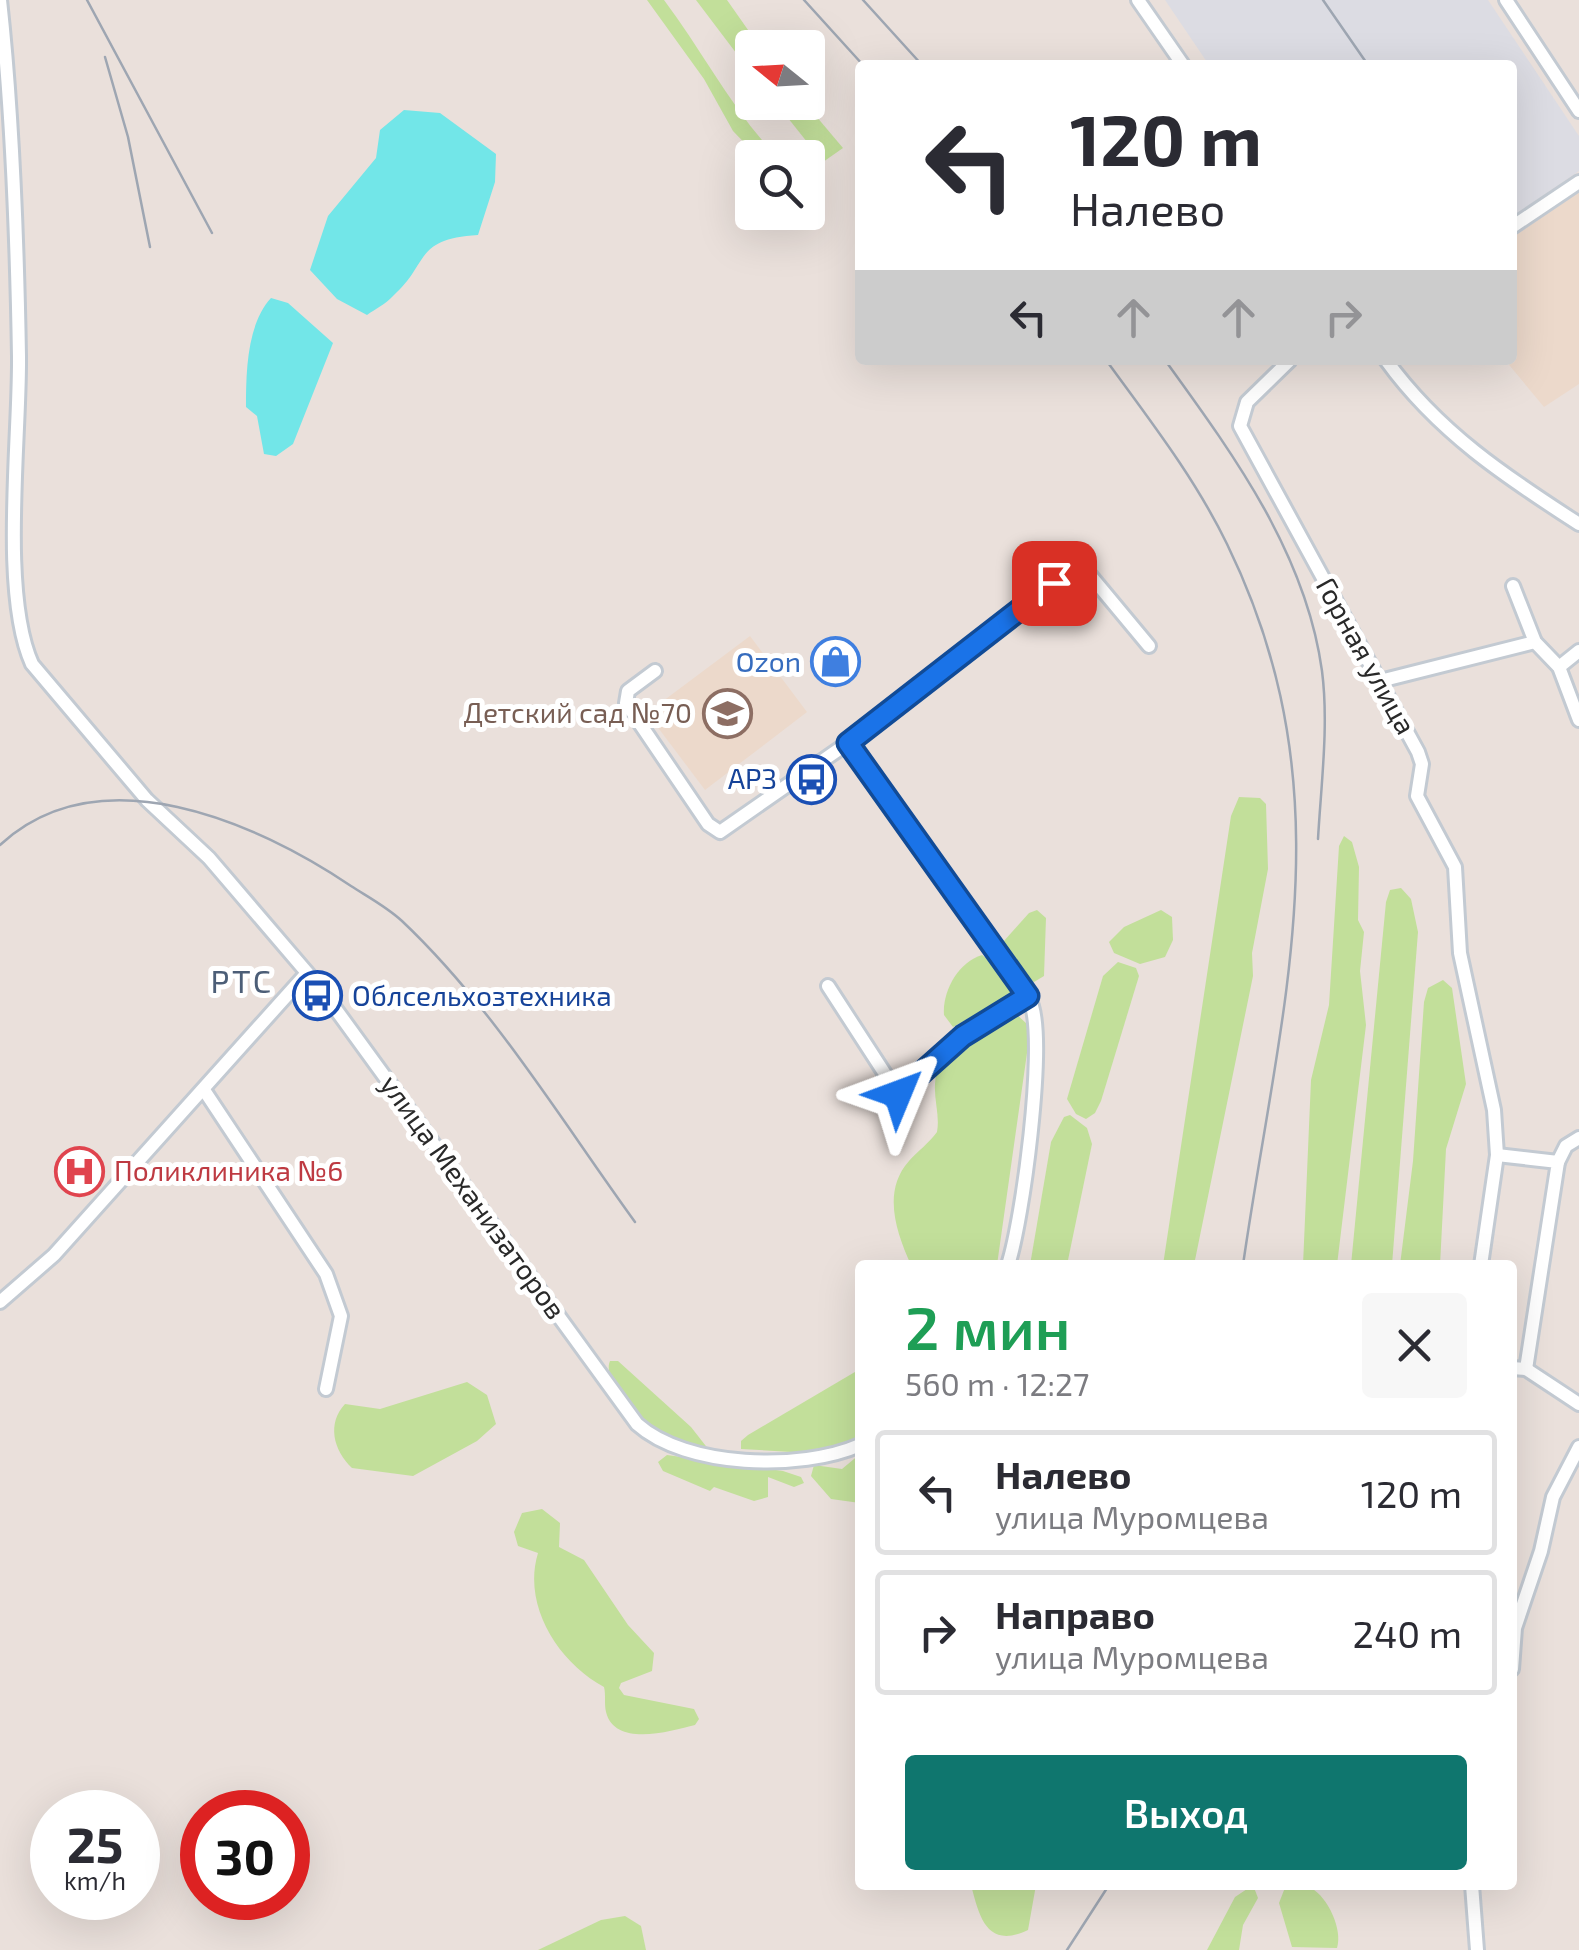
<!DOCTYPE html>
<html lang="ru">
<head>
<meta charset="utf-8">
<style>
	:root { --surface:#fff; --page:#f7f7f7; --text:#2b2b33; --muted:#7c7c81; --line:#e1e1e2; --accent:#0f766e }
	body { margin:0; font-family:"Exo 2",sans-serif; background:var(--page); color:var(--text); height:100vh; display:flex; flex-direction:column; font-size:38px; white-space:nowrap }
	* { box-sizing:border-box; margin:0 }
	p { font-size:32px; color:var(--muted) }
	.icon { flex:none; width:55px; height:55px; fill:none; stroke:currentColor; stroke-width:2; stroke-linecap:round; stroke-linejoin:round }
	.map { position:relative; flex:1; overflow:hidden }
	.panel { position:absolute; left:855px; top:1260px; width:662px; height:630px; display:flex; flex-direction:column; background:var(--surface); border-radius:10px; box-shadow:0 10px 40px #0002 }
	.panel>* { flex:none }
	.hud { position:absolute; left:855px; top:60px; width:662px; height:305px; border-radius:10px; box-shadow:0 10px 40px #0002; background:#fff; color:var(--text); overflow:hidden }
	.needle { width:65px; rotate:288deg }
	.buttons { position:absolute; left:735px; top:30px; display:grid; gap:20px }
	.buttons a { display:grid; place-items:center; width:90px; height:90px; border-radius:10px; background:var(--surface); box-shadow:0 10px 40px #0002; font-size:50px }
	.speed { position:absolute; left:30px; top:1790px; display:flex; gap:20px; font-size:50px; font-weight:700; text-align:center }
	.speed>* { display:grid; place-content:center; width:130px; height:130px; border-radius:50%; background:var(--surface); box-shadow:0 10px 40px #0002; line-height:1 }
	.speed small { font-size:25px; font-weight:400 }
	.speed .limit { border:15px solid #d22; background:#fff; color:#111 }
	.pin { position:absolute; display:grid; place-items:center; width:85px; height:85px; color:#fff; margin:-42px; border-radius:20px; box-shadow:0 5px 15px #0006 }
	.me { position:absolute; width:110px; margin:-55px; rotate:46deg; stroke-linejoin:round; filter:drop-shadow(0 0 8px #0008) }
	.turn { display:flex; align-items:center; gap:35px; height:210px; padding:0 50px; font-size:45px }
	.turn .icon { width:130px; height:130px; stroke-width:2.5 }
	.turn b { display:block; font-size:70px; line-height:85px }
	.lanes { display:flex; align-items:center; height:95px; padding:0 50px; background:#0003; justify-content:center; gap:50px; direction:ltr }
	.lanes .off { opacity:.35 }
	.round { display:grid; place-items:center; flex:none; width:105px; height:105px; border-radius:10px; background:var(--page) }
	.overview { display:flex; align-items:center; justify-content:space-between; height:170px; padding:0 50px }
	h1 { font-size:60px; font-weight:600; line-height:75px; color:#1e9e55 }
	.primary-button { display:flex; gap:20px; margin-top:auto; padding:20px 50px }
	.primary-button a { flex:1; height:115px; border-radius:10px; background:var(--accent); color:#fff; font-size:40px; font-weight:600; line-height:115px; text-align:center }
	ul { padding:0; list-style:none }
	li { display:flex; align-items:center; gap:30px; height:125px; margin:0 20px 15px; padding:0 30px; border:5px solid var(--line); border-radius:10px }
	li div { flex:1 }
	li b { display:block; font-size:38px }
	li em { font-style:normal }
	.map>svg:first-child { display:block }
	.industrial { fill:#dcdce3 }
	.education { fill:#ecd9cb }
	.green { fill:#c2df9a }
	.water { fill:#72e6e8 }
	.lines { fill:none; stroke-linecap:round; stroke-linejoin:round }
	.minor-casing { stroke:#c3cad2; stroke-width:18 }
	.minor { stroke:#fff; stroke-width:12 }
	.rail { stroke:#9ea6b2; stroke-width:2.5 }
	.route-casing { stroke:#114b97; stroke-width:25 }
	.route { stroke:#1a73e8; stroke-width:18 }
	.labels { text-anchor:middle; stroke-width:10; stroke-linejoin:round; paint-order:stroke }
	.street-label { font-size:28px; fill:#292929; stroke:#fff }
	.shop-label { font-size:28px; fill:#366cbe; stroke:#fff; text-anchor:end }
	.education-label { font-size:28px; fill:#785e54; stroke:#fff; text-anchor:end }
	.transit-label { font-size:28px; fill:#164399; stroke:#fff; text-anchor:end }
	.health-label { font-size:28px; fill:#be3a42; stroke:#fff; text-anchor:start }
	.quarter-label { font-size:32px; letter-spacing:2.5px; fill:#4c5e77; stroke:#fff }
</style>
</head>
<body>
<div class="map">
<svg width="1579" height="1950" viewBox="0 0 1579 1950">
	<rect width="100%" height="100%" fill="#eae0db"/>
	<polygon class="industrial" points="1165,0 1488,0 1579,136 1579,171 1513,216 1512,65 1209,65"/>
	<g class="education">
		<polygon points="1579,192 1579,384 1544,407 1505,360 1512,360 1513,237"/>
		<polygon points="750,636 807,712 705,790 647,713"/>
	</g>
	<g class="green">
		<path d="M647,0H664C703,52 733,111 777,157H758L733,131L704,79Z"/>
		<polygon points="696,0 727,0 760,47 752,48 752,74"/>
		<polygon points="776,103 805,103 843,148 823,162"/>
		<polygon points="1239,797 1260,798 1266,804 1268,869 1252,953 1253,976 1194,1265 1163,1265 1231,816"/>
		<polygon points="1344,836 1352,842 1359,867 1358,920 1364,932 1360,971 1366,1025 1337,1265 1303,1265 1311,1080 1329,1005 1339,846"/>
		<polygon points="1401,888 1411,899 1418,932 1392,1265 1351,1265 1386,902 1390,890"/>
		<polygon points="1037,910 1046,918 1044,976 1034,982 1025,978 1003,942 1029,913"/>
		<polygon points="1161,910 1172,917 1173,940 1165,957 1140,964 1114,953 1109,942 1124,927"/>
		<path d="M982,955L1006,974L1014,993L953,1027L944,1015C942,992 958,962 982,955Z"/>
		<polygon points="1118,962 1136,968 1139,976 1101,1101 1095,1113 1086,1119 1076,1114 1067,1099 1103,976"/>
		<polygon points="1443,980 1452,988 1466,1084 1446,1149 1440,1265 1400,1265 1413,1161 1424,1002 1428,988"/>
		<path d="M1014,1012L1027,1024V1053L997,1265H911C896,1232 882,1191 909,1161C918,1151 929,1143 937,1132C940,1116 934,1101 935,1084C936,1048 985,1023 1014,1012Z"/>
		<polygon points="1070,1115 1087,1128 1092,1144 1067,1265 1030,1265 1051,1142 1064,1117"/>
		<path d="M610,1361H618L691,1427L709,1450C702,1449 692,1450 685,1448C662,1442 599,1384 610,1361Z"/>
		<polygon points="860,1369 860,1438 808,1453 741,1449 741,1441 748,1435"/>
		<path d="M467,1382L487,1395L496,1424L477,1441L413,1476L352,1468C333,1450 327,1423 345,1404L380,1409Z"/>
		<polygon points="860,1454 860,1503 831,1499 811,1476 814,1465 842,1469"/>
		<polygon points="667,1455 783,1471 801,1477 804,1483 794,1487 768,1477 768,1497 754,1501 714,1487 710,1491 663,1471 658,1462"/>
		<path d="M542,1509L560,1523L559,1547L584,1560L628,1625L654,1653L652,1671L621,1683L619,1688L624,1695L694,1709L699,1719L695,1725C671,1731 615,1748 606,1712C604,1704 606,1695 604,1687C558,1662 522,1605 538,1553L518,1546L514,1532L522,1513Z"/>
		<path d="M971,1885H1036L1028,1930C986,1950 979,1915 971,1885Z"/>
		<polygon points="1253,1885 1258,1898 1243,1925 1239,1950 1207,1950 1235,1897"/>
		<path d="M1286,1885C1294,1885 1303,1884 1311,1888C1328,1897 1343,1930 1337,1948L1292,1947L1279,1903Z"/>
		<polygon points="625,1916 641,1926 646,1950 538,1950 601,1920"/>
	</g>
	<g class="water">
		<path d="M404,110L440,113L496,154L495,182L478,235C413,239 430,263 393,296C386,304 375,309 367,315L337,299L310,270L328,216L376,158L380,130Z"/>
		<path d="M271,298L288,303L333,343L293,444L276,456L264,454L257,416L246,407C246,372 247,324 271,298Z"/>
	</g>
	<g class="lines">
		<defs>
			<g id="minor">
				<path d="M0,0C13,118 17,238 19,356C20,438 0,593 32,664L147,800L209,858L321,989L637,1424C686,1468 801,1471 860,1445"/>
				<polyline points="1138,0 1183,65"/>
				<polyline points="1506,0 1579,111"/>
				<polyline points="1512,227 1579,182"/>
				<polyline points="1290,360 1247,402 1240,426 1418,752 1422,764 1417,796 1455,867 1460,953 1494,1110 1497,1155 1481,1265"/>
				<path d="M1386,360C1438,432 1506,477 1579,524"/>
				<polyline points="1513,586 1535,642 1559,667 1579,720"/>
				<polyline points="1559,667 1579,651"/>
				<polyline points="655,671 628,691 626,703 708,824 720,832 848,743 1080,563 1149,646"/>
				<polyline points="1380,681 1535,642"/>
				<path d="M848,743L1032,1006C1045,1050 1023,1219 1008,1265"/>
				<polyline points="828,986 898,1094 963,1035 1028,996"/>
				<polyline points="204,1090 326,1274 341,1316 326,1389"/>
				<polyline points="1497,1155 1558,1162 1526,1369"/>
				<polyline points="1558,1162 1566,1146 1579,1138"/>
				<polyline points="0,1302 54,1255 307,973"/>
				<polyline points="1512,1368 1526,1369 1579,1404"/>
				<polyline points="1512,1669 1515,1628 1541,1551 1553,1497 1579,1447"/>
				<polyline points="1472,1885 1477,1950"/>
			</g>
		</defs>
		<use href="#minor" class="minor-casing"/>
		<use href="#minor" class="minor"/>
		<g class="rail">
			<polyline points="87,0 212,233"/>
			<polyline points="804,0 863,65"/>
			<polyline points="863,0 922,65"/>
			<polyline points="1323,0 1368,65"/>
			<polyline points="105,57 128,137 150,247"/>
			<path d="M1106,360C1149,419 1195,478 1227,544C1349,794 1280,1007 1243,1265"/>
			<path d="M1165,360C1233,454 1306,553 1322,671C1329,725 1321,785 1318,839"/>
			<path d="M0,845C100,753 256,822 351,886C368,897 387,907 402,921C493,1007 561,1120 635,1222"/>
			<polyline points="1067,1950 1109,1885"/>
		</g>
	</g>
	<g class="lines">
		<defs>
			<polyline id="route" points="898,1094 963,1036 1028,996 848,743 1054,583"/>
		</defs>
		<use href="#route" class="route-casing"/>
		<use href="#route" class="route"/>
	</g>
	<defs>
		<symbol id="shop-ring" viewBox="-11 -11 22 22"><circle r="9.5" fill="#fff" stroke="#3f7fe0" stroke-width="1.5"/><path d="M-5-2.5h2.3a2.7 3.5 0 0 1 5.4 0H5L5.5 6h-11ZM-1.5-2.5h3a1.5 2.3 0 0 0-3 0Z" fill="#3f7fe0"/></symbol>
		<symbol id="school-ring" viewBox="-11 -11 22 22"><circle r="9.5" fill="#fff" stroke="#8d6e63" stroke-width="1.5"/><path d="M0-5L7-2L0 1L-7-2ZM-4 1L0 2.5L4 1V4Q0 6-4 4Z" fill="#8d6e63"/></symbol>
		<symbol id="bus-ring" viewBox="-11 -11 22 22"><circle r="9.5" fill="#fff" stroke="#1a4fb4" stroke-width="1.5"/><path d="M-5-6H5V4H4V6H2V4H-2V6H-4V4H-5ZM-3.5-4V0h7V-4ZM-3.5 1.2v1.5H-2V1.2ZM2 1.2v1.5H3.5V1.2Z" fill="#1a4fb4"/></symbol>
		<symbol id="hospital-ring" viewBox="-11 -11 22 22"><circle r="9.5" fill="#fff" stroke="#e0444e" stroke-width="1.5"/><path d="M-5-5h3v3.5h4V-5h3V5h-3V1.5h-4V5h-3Z" fill="#e0444e"/></symbol>
	</defs>
	<g fill-rule="evenodd">
		<use href="#shop-ring" x="808" y="634" width="55" height="55"/>
		<use href="#school-ring" x="700" y="686" width="55" height="55"/>
		<use href="#bus-ring" x="784" y="752" width="55" height="55"/>
		<use href="#bus-ring" x="290" y="968" width="55" height="55"/>
		<use href="#hospital-ring" x="52" y="1144" width="55" height="55"/>
	</g>
	<g class="labels">
		<g class="street-label">
			<text transform="translate(1366 656) rotate(61)" y="10">Горная улица</text>
			<text transform="translate(473 1197) rotate(54)" y="10">улица Механизаторов</text>
		</g>
		<g class="shop-label">
			<text x="801" y="672">Ozon</text>
		</g>
		<g class="education-label">
			<text x="692" y="723">Детский сад №70</text>
		</g>
		<g class="transit-label">
			<text x="777" y="789">АРЗ</text>
			<text x="352" y="1006" text-anchor="start">Облсельхозтехника</text>
		</g>
		<g class="health-label">
			<text x="114" y="1181">Поликлиника №6</text>
		</g>
		<g class="quarter-label">
			<text x="242" y="993">РТС</text>
		</g>
	</g>
</svg>
<div class="buttons">
<a><svg class="needle" viewBox="-14 -14 28 28"><path d="M0-13l5 13h-10z" fill="#e53935"/><path d="M0 13l5-13h-10z" fill="#7c7c81"/></svg></a>
<a><svg class="icon" aria-label="search" viewBox="0 0 24 24"><circle cx="10" cy="10" r="6"/><path d="M15 15l6 6"/></svg></a>
</div>
<div class="speed"><div>25<small>km/h</small></div><div class="limit">30</div></div>
<div class="pin" style="left:1054px;top:583px;background:#d93025"><svg class="icon" aria-label="arrive" viewBox="0 0 24 24"><path d="M6 21V4h12l-3 4 3 4H6"/></svg></div>
<svg class="me" style="left:898px;top:1094px" viewBox="-20 -20 40 40"><path d="M0-17L14 15 0 8-14 15z" fill="#1a73e8" stroke="#fff" stroke-width="4"/></svg>
<div class="hud">
<div class="turn"><svg class="icon" aria-label="left" viewBox="0 0 24 24"><path d="M17 20v-9H6M10 6l-5 5 5 5"/></svg><div><b>120 m</b>Налево</div></div>
<div class="lanes"><svg class="icon" aria-label="left" viewBox="0 0 24 24"><path d="M17 20v-9H6M10 6l-5 5 5 5"/></svg><svg class="icon off" aria-label="ahead" viewBox="0 0 24 24"><path d="M12 20V5M6 11l6-6 6 6"/></svg><svg class="icon off" aria-label="ahead" viewBox="0 0 24 24"><path d="M12 20V5M6 11l6-6 6 6"/></svg><svg class="icon off" aria-label="right" viewBox="0 0 24 24"><path d="M7 20v-9h11M14 6l5 5-5 5"/></svg></div>
</div>
<section class="panel">
<div class="overview"><div><h1>2 мин</h1><p>560 m · 12:27</p></div><a class="round"><svg class="icon" aria-label="close" viewBox="0 0 24 24"><path d="M6 6l12 12M18 6L6 18"/></svg></a></div>
<ul>
<li><svg class="icon" aria-label="left" viewBox="0 0 24 24"><path d="M17 20v-9H6M10 6l-5 5 5 5"/></svg><div><b>Налево</b><p>улица Муромцева</p></div><em>120 m</em></li>
<li><svg class="icon" aria-label="right" viewBox="0 0 24 24"><path d="M7 20v-9h11M14 6l5 5-5 5"/></svg><div><b>Направо</b><p>улица Муромцева</p></div><em>240 m</em></li>
</ul>
<div class="primary-button"><a>Выход</a></div>
</section>
</div>
</body>
</html>
